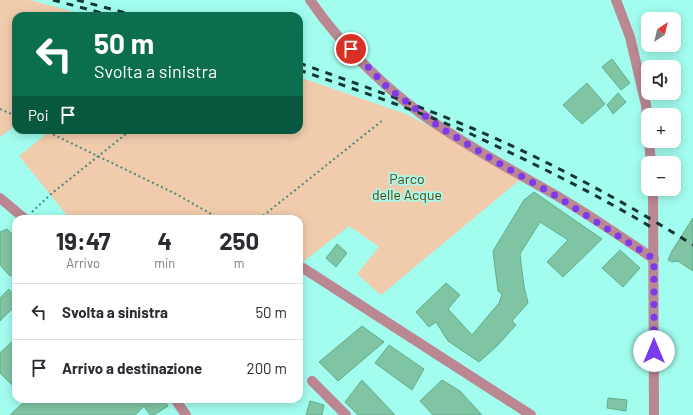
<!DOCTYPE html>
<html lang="it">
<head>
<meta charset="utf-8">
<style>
	:root { --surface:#fff; --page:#f2f2f3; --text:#2b2b33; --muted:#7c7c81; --line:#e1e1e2 }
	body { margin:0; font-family:Barlow,sans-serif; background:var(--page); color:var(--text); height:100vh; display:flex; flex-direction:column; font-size:15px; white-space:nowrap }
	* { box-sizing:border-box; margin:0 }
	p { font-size:13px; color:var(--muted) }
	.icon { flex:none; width:22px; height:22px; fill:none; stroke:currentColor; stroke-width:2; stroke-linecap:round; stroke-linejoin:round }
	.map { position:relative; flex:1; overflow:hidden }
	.side { position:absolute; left:12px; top:215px; width:291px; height:188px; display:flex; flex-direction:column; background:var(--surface); border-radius:12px; box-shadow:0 2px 10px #0003 }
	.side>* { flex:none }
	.guide { position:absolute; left:12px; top:12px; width:291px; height:122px; border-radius:12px; box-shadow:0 2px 10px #0003; background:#0b6e4f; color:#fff; overflow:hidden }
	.needle { width:26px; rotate:35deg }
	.controls { position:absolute; left:641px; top:12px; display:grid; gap:8px }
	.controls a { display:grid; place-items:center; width:40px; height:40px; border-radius:8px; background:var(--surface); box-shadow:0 2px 10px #0003; font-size:20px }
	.pin { position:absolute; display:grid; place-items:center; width:34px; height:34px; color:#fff; margin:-17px; border:2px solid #fff; border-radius:50%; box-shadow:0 1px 4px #0007 }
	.me { position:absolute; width:44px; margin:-22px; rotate:0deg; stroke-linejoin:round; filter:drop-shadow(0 0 3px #0008) }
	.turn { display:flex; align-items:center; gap:14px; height:84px; padding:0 16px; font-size:18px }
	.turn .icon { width:52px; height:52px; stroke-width:2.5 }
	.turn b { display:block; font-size:28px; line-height:34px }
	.then { display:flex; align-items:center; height:38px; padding:0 16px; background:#0003; gap:8px; font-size:15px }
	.eta { display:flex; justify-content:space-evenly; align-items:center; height:68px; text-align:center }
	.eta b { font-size:24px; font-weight:700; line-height:28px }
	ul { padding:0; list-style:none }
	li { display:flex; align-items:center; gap:12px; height:56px; padding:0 16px; border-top:1px solid var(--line) }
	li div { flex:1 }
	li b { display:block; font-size:15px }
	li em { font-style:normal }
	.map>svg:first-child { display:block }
	.green { fill:#f0ccac }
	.building { fill:#7fc4a3; stroke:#63ad8b }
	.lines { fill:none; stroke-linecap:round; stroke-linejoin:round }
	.path { stroke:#4e8880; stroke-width:2; stroke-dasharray:2 3; stroke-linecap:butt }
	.minor { stroke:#ba8793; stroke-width:10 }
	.rail { stroke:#143732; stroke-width:3; stroke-dasharray:7 7; stroke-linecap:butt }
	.route { stroke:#7c3aed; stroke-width:7; stroke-dasharray:0 12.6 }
	.labels { text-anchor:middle; stroke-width:3.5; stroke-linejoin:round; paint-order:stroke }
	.park-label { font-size:14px; fill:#693b00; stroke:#a2fdef }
</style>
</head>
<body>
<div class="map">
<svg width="693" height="415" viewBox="0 0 693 415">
	<rect width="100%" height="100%" fill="#a2fdef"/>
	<g class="green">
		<polygon points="0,0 30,0 89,16 16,16 16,125 0,137"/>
		<polygon points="299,77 406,114 443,133 521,179 381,295 357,274 379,247 349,226 299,265 299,219 70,219 19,156 51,130 299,130"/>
	</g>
	<g class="building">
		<polygon points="612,59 630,83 621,90 602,67"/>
		<polygon points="587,83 605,104 582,124 563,105"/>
		<polygon points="618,93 626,102 613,114 607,105"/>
		<polygon points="534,192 602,239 563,277 547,262 568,240 540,222 520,254 524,286 528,303 512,321 516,325 497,346 479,362 448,341 436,322 429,327 416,312 446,283 460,295 448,309 472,335 499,303 502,294 498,291 493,251 524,200"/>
		<polygon points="693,218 693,271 678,261 672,262 668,260 672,251"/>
		<polygon points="7,229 16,238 16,272 10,276 0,265 0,232"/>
		<polygon points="337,244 347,253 336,267 326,258"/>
		<polygon points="620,250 640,268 623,287 602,268"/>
		<polygon points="9,289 16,300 16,305 0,321 0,298"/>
		<polygon points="362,326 384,342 338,381 319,362"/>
		<polygon points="16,338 16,389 0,373 0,353"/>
		<polygon points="389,345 424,369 412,390 375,363"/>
		<polygon points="362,380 395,415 358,415 345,402"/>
		<polygon points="442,380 460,391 482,415 433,415 420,401"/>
		<polygon points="608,398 627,400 626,411 607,408"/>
		<polygon points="27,399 164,399 168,406 154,415 150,415 144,406 135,415 10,415"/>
		<polygon points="310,401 324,405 322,415 306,415"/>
	</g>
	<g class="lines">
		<g class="path">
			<polyline points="0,109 16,116"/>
			<polyline points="44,130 176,194 220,219"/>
			<polyline points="32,212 51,194 131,130"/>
			<polyline points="259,219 383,120"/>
		</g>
		<g class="minor">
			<path d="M310,0C343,48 393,97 442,128C478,152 515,172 552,193C587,213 620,236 654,259"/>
			<polyline points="616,0 630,37 646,105 648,130"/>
			<polyline points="649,141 651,163"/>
			<polyline points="653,189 654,415"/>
			<polyline points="0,198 25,219"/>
			<polyline points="303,268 531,415"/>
			<polyline points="312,381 346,415"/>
			<polyline points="175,399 186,415"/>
		</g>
		<g class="rail">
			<polyline points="53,0 113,16"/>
			<polyline points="77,0 137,16"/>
			<path d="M299,63C358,84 417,105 474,129C549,161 625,202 693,245"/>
			<path d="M299,70C357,90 416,110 473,135C533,163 594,193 651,227"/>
		</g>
	</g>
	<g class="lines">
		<polyline class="route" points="351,49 387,87 441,128 500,164 553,194 654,259 654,351"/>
	</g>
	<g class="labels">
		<g class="park-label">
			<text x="407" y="184">Parco<tspan x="407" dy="16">delle Acque</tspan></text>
		</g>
	</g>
</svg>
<div class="controls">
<a><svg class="needle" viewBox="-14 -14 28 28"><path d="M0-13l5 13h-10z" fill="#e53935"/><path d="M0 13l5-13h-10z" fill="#7c7c81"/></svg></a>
<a><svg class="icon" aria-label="sound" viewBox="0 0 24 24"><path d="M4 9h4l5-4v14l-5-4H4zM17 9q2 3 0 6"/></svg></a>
<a>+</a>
<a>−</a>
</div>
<div class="pin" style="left:351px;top:49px;background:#d93025"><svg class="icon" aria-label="arrive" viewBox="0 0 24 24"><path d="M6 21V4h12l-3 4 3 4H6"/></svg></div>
<svg class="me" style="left:654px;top:351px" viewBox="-20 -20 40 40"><circle r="19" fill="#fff"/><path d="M0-13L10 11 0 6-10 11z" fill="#7c3aed"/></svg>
<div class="guide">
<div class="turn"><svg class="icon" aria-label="left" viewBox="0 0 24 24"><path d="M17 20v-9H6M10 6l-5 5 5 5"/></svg><div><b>50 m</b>Svolta a sinistra</div></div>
<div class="then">Poi<svg class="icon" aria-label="arrive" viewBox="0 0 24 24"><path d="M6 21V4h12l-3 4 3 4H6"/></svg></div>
</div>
<section class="side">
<div class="eta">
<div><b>19:47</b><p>Arrivo</p></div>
<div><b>4</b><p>min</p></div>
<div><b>250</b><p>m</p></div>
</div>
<ul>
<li><svg class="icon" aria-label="left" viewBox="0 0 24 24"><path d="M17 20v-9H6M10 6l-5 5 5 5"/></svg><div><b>Svolta a sinistra</b></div><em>50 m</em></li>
<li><svg class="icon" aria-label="arrive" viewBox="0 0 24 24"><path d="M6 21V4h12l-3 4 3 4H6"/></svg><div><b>Arrivo a destinazione</b></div><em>200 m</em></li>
</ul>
</section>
</div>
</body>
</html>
